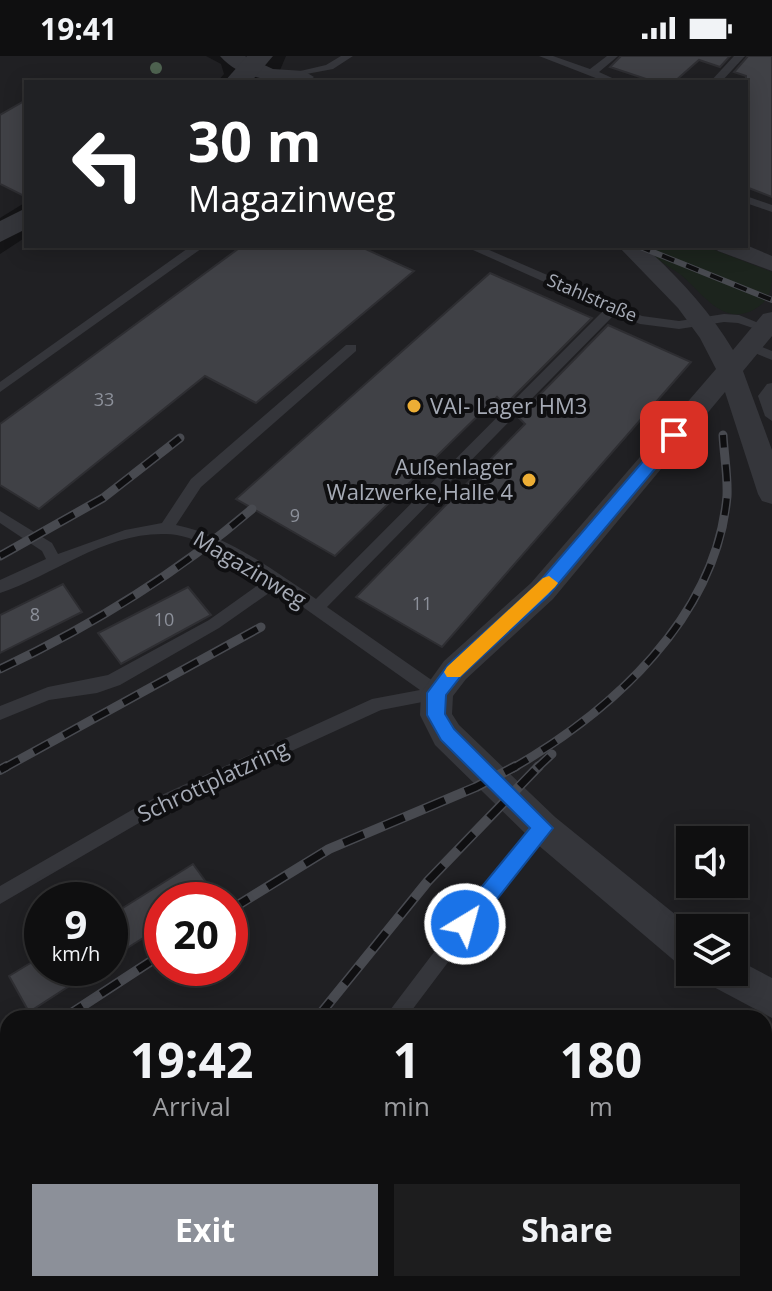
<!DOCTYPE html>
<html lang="en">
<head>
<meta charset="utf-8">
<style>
	:root { --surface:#0f0f10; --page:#1d1d1e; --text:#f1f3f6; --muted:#9b9c9f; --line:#2f2f30; --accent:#8c9099 }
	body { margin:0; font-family:"Open Sans",sans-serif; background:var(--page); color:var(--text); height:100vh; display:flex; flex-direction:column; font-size:30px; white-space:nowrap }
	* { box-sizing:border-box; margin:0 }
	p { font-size:26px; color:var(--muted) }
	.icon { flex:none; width:44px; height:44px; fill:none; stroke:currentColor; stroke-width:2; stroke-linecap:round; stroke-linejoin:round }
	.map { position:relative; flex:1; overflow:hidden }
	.sheet { position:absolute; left:0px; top:954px; width:772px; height:282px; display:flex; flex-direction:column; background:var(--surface); border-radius:24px 24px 0 0; box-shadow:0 4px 20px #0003,0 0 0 2px var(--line) }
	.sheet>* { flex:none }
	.guide { position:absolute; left:24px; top:24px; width:724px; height:168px; border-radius:0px; box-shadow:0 4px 20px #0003,0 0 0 2px var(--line); background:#202124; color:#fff; overflow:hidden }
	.controls { position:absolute; left:676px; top:770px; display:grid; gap:16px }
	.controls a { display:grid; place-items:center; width:72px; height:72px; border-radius:0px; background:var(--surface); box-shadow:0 4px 20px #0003,0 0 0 2px var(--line); font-size:40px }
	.speed { position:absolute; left:24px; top:826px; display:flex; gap:16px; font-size:40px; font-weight:700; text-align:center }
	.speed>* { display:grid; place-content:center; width:104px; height:104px; border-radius:50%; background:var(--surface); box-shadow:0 4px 20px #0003,0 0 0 2px var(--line); line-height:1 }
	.speed small { font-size:20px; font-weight:400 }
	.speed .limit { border:12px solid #d22; background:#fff; color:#111 }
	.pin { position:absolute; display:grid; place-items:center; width:68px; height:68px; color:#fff; margin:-34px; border-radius:16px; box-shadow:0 4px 12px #0006 }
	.me { position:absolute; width:88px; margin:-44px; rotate:37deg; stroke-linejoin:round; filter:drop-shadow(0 0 6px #0008) }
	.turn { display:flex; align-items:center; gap:28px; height:168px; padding:0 32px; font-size:36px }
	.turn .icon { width:104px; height:104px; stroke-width:2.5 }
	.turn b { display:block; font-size:56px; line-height:68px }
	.eta { display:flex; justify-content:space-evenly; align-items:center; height:136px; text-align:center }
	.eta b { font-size:48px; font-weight:700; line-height:56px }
	.cta { display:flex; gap:16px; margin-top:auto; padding:16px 32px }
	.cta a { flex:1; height:92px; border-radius:0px; background:var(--accent); color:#fff; font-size:32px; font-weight:700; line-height:92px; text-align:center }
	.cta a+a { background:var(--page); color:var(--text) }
	.status { display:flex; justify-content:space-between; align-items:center; height:56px; padding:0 40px; background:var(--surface); direction:ltr }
	.status svg { height:22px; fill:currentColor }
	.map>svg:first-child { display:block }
	.built { fill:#202023; fill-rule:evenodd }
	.green { fill:#1c241d }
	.building { fill:#404146; stroke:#2e2e32; stroke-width:2 }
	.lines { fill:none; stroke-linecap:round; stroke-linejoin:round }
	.service { fill:#35363b; fill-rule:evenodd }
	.minor { fill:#35363b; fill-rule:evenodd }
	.tertiary { fill:#35363b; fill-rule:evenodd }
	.rail-far2-casing { stroke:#484a50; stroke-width:6 }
	.rail-far1-casing { stroke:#484a50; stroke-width:9 }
	.rail-casing { stroke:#484a50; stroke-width:10 }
	.rail-far2 { stroke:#0f0f11; stroke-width:4; stroke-dasharray:13; stroke-linecap:butt }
	.rail-far1 { stroke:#0f0f11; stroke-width:6; stroke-dasharray:17; stroke-linecap:butt }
	.rail { stroke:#0f0f11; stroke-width:7; stroke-dasharray:22; stroke-linecap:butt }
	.tree { fill:#4e6250 }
	.route { fill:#1a73e8; stroke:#114b97; stroke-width:2 }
	.slow { fill:#f59e0b }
	.poi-dot { fill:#edae35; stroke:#0f0f11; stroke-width:3 }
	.labels { text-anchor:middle; stroke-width:8; stroke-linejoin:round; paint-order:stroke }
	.far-street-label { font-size:18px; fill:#a6abb6; stroke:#0f0f11 }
	.number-label { font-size:18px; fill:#8c909a }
	.poi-label { font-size:22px; fill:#a6abb6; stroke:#0f0f11; text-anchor:start }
	.street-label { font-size:22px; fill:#a6abb6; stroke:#0f0f11 }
</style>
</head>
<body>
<div class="status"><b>19:41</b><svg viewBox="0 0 49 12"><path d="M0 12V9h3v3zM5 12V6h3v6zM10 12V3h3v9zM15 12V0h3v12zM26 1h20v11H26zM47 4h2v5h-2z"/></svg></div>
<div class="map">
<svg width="772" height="1235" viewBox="0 0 772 1235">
	<rect width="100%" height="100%" fill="#141416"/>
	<g class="built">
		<polygon points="0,0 206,0 221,8 224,18 217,26 26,26 26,146 0,162"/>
		<path d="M286,0H772V1235H0V198L26,181V190H746V26H275ZM690,784H734V828H690ZM42,844H110V912H42ZM162,844H230V912H162ZM690,872H734V916H690ZM8,962H764V1228H8Z"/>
	</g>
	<path class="green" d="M643,190H704L772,216C772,232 771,244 755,253C721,273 700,232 677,216C664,208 654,201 643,190Z"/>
	<g class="building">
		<polygon points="621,0 730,0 720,11 699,4 674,26 655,26 610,11"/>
		<polygon points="748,0 772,0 772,141 746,131 746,20 734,16"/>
		<polygon points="26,44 26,141 0,128 0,59"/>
		<polygon points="242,190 359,190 414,215 256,347 205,320 39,453 0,429 0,368"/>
		<polygon points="490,217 592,262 505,349 497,341 335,500 236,443"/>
		<polygon points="608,269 691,306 442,591 356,541 525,368 518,361"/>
		<polygon points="63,528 82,556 0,597 0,559"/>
		<polygon points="188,531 211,559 121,608 98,577"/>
		<polygon points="193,808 219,844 162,844 162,870 110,903 110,860"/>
		<polygon points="42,900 42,912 97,912 29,956 9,920"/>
	</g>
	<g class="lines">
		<g class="service">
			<polygon points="341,0 353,0 333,13 301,19 296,16 326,9"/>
			<polygon points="539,0 553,0 590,13 607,0 618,0 599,16 621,26 606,26"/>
			<polygon points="734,0 745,0 721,26 710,26"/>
			<polygon points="746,140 772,149 772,156 746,147"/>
			<polygon points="191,190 205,190 0,336 0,326"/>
			<path d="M464,190H480L642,260L679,265L724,258L739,259L771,272L765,276L738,267L724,266L679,273L640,268L615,258L327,551L443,632L445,637L443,642L381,654L156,757L0,848V830L144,747L372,643L420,634L276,532L219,572L120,629L97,637L49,644L0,664V650L48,631L108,619L209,564L265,524C239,507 197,478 166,478C105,476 54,519 0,537V524L46,503L42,495L0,467V455L52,487L58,498L125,474L162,467L191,423L346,289H356V295L201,431L176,469C227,479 273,514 316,543L605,253Z"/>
			<polygon points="750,286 772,295 772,304 745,293 745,287"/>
			<polygon points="772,327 772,365 765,360 758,340 767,328"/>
			<polygon points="543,764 549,767 552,772 528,800 406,962 384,962 516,788 537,767"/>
			<polygon points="0,1113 8,1116 8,1142 0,1138"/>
			<polygon points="772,1211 772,1235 755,1235 758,1228 764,1228 764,1214"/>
			<polygon points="94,1228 121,1228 124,1235 97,1235"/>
			<polygon points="172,1228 196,1228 193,1235 169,1235"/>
		</g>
		<g class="minor">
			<path d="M220,0H245L273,13L304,15L314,21L308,26C278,26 242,25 220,0Z"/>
			<polygon points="746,189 772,200 772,215 718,195 714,190"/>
			<path d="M618,190H644C678,221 709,254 733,294L763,258L772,256V280L743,315L772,394V448L762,445L758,438L725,336L553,543L466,623L453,640L452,658L459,669L555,761L692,872L690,912L677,907L531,783L435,689L420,659L421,637L444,605L531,527L716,313L700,282L678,252Z"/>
			<polygon points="734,902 772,922 772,962 710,929 704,916 734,916"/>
			<polygon points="772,1022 772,1076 764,1079 764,1025"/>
			<polygon points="652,1228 697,1228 694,1235 649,1235"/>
		</g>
		<g class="tertiary">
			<polygon points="247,0 273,0 251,26 224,26"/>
			<polygon points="26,152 26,173 0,186 0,165"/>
		</g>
		<defs>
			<polyline id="rail-far2" points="638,190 772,244"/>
			<g id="rail-far1">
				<polyline points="0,500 103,442 180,382"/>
				<path d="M0,613C91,570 175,519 252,453"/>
				<polyline points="4,712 261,571"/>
				<path d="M513,712C612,655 716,562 727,440C728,420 724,399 723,379"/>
				<polyline points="537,712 552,698"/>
			</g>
			<g id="rail">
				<polyline points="0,714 7,710"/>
				<polyline points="230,854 329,793 476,731 516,710"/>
				<polyline points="64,962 162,898"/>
				<polyline points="317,962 428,825 539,710"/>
				<polyline points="0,1004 8,999"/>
				<polyline points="103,1235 108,1228"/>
			</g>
		</defs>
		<use href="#rail-far2" class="rail-far2-casing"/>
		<use href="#rail-far1" class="rail-far1-casing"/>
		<use href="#rail" class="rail-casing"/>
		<use href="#rail-far2" class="rail-far2"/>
		<use href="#rail-far1" class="rail-far1"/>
		<use href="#rail" class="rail"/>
	</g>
	<circle class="tree" cx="156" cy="12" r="6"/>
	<polygon class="route" points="674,374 682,379 680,383 549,539 461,620 446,639 445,658 454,673 553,772 472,875 465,878 457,875 454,868 457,861 530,772 441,684 427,659 427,637 448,609 536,530 669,375"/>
	<polygon class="slow" points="549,520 558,527 555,531 460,621 447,621 444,616 447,611 543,522"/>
	<g class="poi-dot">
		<circle cx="414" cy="350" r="8"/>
		<circle cx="529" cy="424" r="8"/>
	</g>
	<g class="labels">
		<g class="far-street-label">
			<text transform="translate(592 242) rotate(23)" y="6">Stahlstraße</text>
		</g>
		<g class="number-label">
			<text x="104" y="350">33</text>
			<text x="295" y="466">9</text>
			<text x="422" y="554">11</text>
			<text x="35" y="565">8</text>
			<text x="164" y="570">10</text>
		</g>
		<g class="poi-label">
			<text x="430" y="358">VAI- Lager HM3</text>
			<text x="513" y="419" text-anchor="end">Außenlager<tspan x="513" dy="25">Walzwerke,Halle 4</tspan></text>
		</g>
		<g class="street-label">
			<text transform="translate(250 513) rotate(31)" y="8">Magazinweg</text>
			<text transform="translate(213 725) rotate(-25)" y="8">Schrottplatzring</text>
		</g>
	</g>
</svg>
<div class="controls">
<a><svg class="icon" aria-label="sound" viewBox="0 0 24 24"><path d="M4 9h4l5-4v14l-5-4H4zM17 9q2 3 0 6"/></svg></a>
<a><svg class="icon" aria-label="layers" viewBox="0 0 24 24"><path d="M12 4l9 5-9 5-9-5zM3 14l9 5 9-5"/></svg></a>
</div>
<div class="speed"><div>9<small>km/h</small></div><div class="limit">20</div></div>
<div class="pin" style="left:674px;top:379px;background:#d93025"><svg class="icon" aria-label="arrive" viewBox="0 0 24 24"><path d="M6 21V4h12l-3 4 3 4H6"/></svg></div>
<svg class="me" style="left:465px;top:868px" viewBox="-20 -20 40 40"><circle r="17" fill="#1a73e8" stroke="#fff" stroke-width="3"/><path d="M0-11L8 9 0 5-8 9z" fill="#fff"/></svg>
<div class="guide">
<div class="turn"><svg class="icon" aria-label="left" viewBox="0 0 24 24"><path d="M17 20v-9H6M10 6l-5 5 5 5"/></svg><div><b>30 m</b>Magazinweg</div></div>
</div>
<section class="sheet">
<div class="eta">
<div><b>19:42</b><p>Arrival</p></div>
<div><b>1</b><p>min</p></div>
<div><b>180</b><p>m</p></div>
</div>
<div class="cta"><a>Exit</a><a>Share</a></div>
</section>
</div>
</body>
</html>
